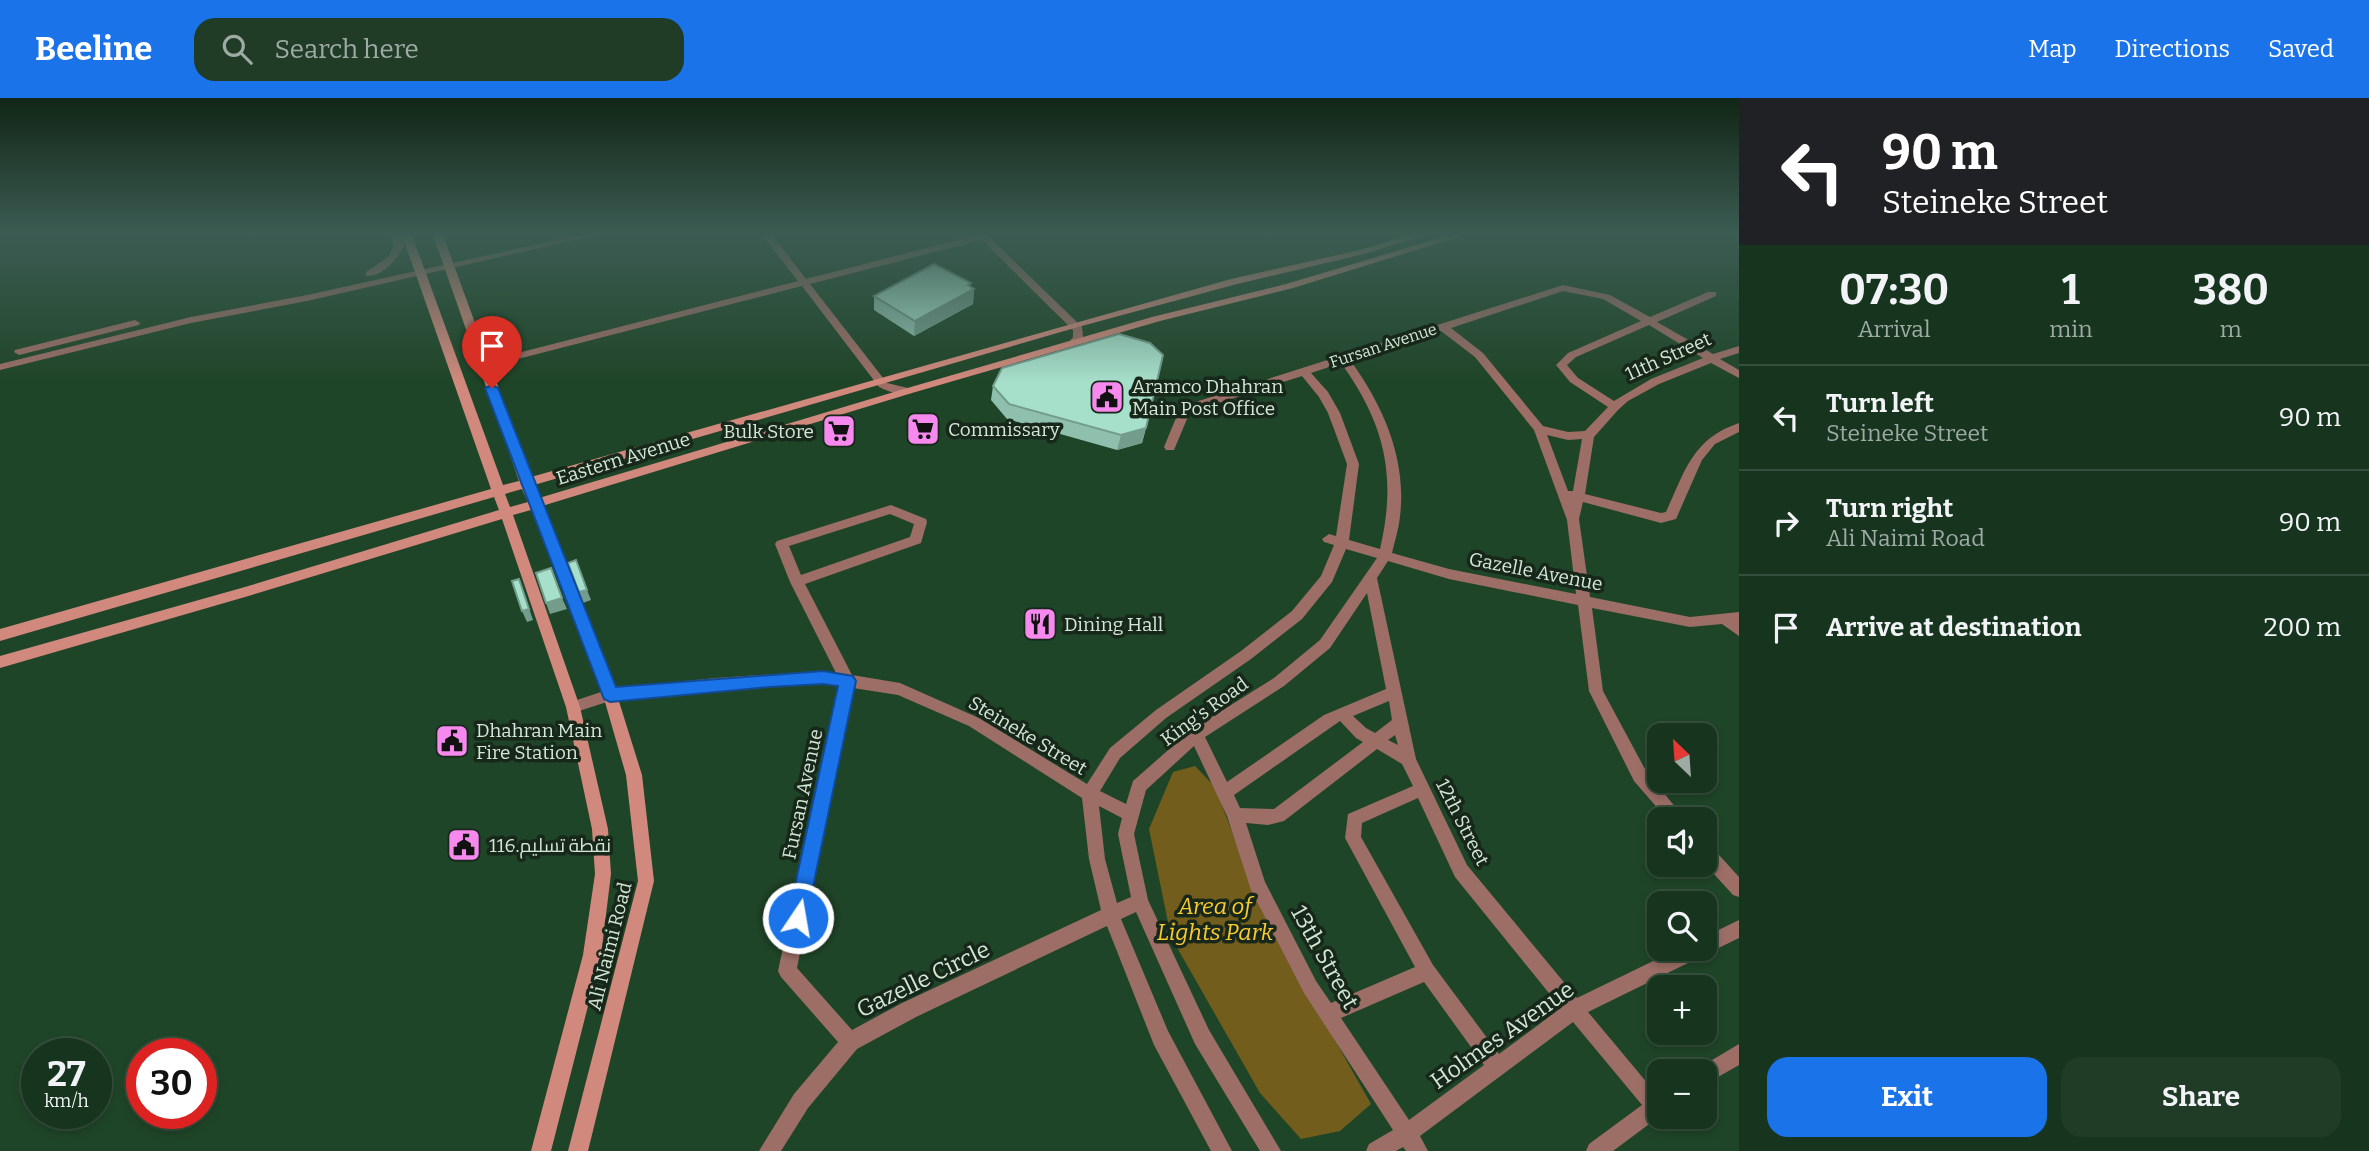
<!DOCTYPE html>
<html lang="en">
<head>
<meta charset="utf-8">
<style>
	:root { --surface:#17341e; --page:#203c27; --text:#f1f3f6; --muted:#9eaaa4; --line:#364f3c; --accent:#1a73e8 }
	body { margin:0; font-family:Bitter,Cairo,serif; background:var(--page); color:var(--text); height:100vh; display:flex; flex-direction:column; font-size:26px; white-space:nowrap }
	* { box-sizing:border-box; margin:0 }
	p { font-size:23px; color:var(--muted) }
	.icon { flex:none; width:38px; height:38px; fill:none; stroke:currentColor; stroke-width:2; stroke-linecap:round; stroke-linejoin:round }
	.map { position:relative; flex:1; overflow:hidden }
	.details { display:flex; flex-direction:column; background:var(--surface); width:630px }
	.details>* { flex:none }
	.hud { background:#202124; color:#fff; overflow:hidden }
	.needle { width:46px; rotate:335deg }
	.buttons { position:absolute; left:1647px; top:625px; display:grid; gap:14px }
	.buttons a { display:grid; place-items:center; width:70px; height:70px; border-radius:14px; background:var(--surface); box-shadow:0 4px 10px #0003,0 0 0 2px var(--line); font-size:35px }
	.speed { position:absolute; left:21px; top:940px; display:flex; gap:14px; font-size:35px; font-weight:700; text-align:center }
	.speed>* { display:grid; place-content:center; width:91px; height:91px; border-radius:50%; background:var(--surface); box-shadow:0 4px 10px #0003,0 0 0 2px var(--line); line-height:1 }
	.speed small { font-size:18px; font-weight:400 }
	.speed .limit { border:10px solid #d22; background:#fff; color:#111 }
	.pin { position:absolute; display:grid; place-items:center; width:60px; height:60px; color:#fff; margin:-72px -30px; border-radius:50% 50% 50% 0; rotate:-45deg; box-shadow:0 0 7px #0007 }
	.pin .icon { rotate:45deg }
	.me { position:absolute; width:77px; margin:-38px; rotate:12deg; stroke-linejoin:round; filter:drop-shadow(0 0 5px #0008) }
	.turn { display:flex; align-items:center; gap:24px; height:147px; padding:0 28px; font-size:32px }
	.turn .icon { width:91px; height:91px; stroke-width:2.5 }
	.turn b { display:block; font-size:49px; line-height:60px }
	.eta { display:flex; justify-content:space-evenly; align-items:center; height:119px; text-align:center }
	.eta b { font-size:42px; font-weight:700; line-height:49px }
	.cta { display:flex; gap:14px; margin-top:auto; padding:14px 28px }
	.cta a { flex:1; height:80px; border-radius:21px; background:var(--accent); color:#fff; font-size:28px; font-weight:700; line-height:80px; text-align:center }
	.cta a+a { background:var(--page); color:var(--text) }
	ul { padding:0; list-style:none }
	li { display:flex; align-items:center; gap:21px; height:105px; padding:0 28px; border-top:2px solid var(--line) }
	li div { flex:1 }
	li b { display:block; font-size:26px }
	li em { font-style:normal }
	header { display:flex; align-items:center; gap:42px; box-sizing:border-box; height:98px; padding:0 35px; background:var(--accent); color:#fff }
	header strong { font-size:33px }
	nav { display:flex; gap:38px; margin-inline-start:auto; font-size:24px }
	.search { width:490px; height:63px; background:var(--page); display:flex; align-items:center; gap:18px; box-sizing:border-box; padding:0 24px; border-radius:21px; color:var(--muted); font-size:26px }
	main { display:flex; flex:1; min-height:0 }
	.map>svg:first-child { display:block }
	.green { fill:#725d1c }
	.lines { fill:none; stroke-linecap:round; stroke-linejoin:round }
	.street { fill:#9c6e66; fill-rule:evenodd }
	.secondary { fill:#d2897d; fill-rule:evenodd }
	.wall { fill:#8fc0ae }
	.shaded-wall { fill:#749c8d }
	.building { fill:#a6dfca; stroke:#749c8d; stroke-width:2 }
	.route { fill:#1a73e8; stroke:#114b97; stroke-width:2 }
	.labels { text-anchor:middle; stroke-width:7; stroke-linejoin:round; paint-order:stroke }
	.far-street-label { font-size:16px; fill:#d2e7d5; stroke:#17271a }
	.street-label { font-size:19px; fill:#d2e7d5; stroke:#17271a }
	.poi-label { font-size:19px; fill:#d2e7d5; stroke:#17271a; text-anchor:start }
	.near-park-label { font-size:23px; font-style:italic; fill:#faca2f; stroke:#17271a }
	.near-street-label { font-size:23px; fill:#d2e7d5; stroke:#17271a }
</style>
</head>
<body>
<header>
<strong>Beeline</strong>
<div class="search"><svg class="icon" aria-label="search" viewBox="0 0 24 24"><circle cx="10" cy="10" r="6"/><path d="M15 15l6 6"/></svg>Search here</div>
<nav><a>Map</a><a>Directions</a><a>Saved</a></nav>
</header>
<main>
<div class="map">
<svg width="1739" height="1053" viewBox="0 0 1739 1053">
	<rect width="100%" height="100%" fill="#1f4528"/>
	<polygon class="green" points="1195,668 1215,689 1262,813 1371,1006 1340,1033 1301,1041 1260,995 1171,839 1149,731 1173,674"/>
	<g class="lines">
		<g class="street">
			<path d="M391,137H401L404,148C397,161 383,179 366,178V174L388,159L394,148Z"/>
			<polygon points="580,137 597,137 307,203 191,225 0,272 0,266 191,219 307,197"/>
			<path d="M762,137H772L806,181L977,137H987L1082,229L1083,239L1077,247H1069L1068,245L1073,239V232L982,142L810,186L887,285L912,291V295C900,298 890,294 879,289L802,188L483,270L478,267L479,265L798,183Z"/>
			<path d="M1563,187L1610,197L1650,219L1708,194H1716V198L1657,224L1713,256L1739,248V255L1720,261L1739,272V280L1711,265L1659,286L1628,303L1618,312L1594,339L1585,396L1661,415L1666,414C1685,373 1692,341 1739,325V334L1715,346L1702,362L1676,421L1661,425L1583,404L1579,421L1590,499L1690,519L1739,514V538L1722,526L1690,529L1592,510L1603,593L1646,673L1685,721H1667L1634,683L1589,593L1578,507L1449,481L1388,463L1377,480L1416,661L1467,767L1577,900L1680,850H1704V839L1739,822V840L1588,914L1649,987L1659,996L1660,1018L1613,1053H1586L1589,1046L1642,1007L1573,924L1420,1038L1428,1053H1406L1403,1049L1396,1053H1366L1369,1046L1393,1032L1304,895L1251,792L1227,718L1194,648L1146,692L1134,736L1148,802L1209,932L1281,1053H1260L1195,946L1136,814L1121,821L1168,933L1232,1053H1211L1154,947L1107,828L916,919L857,951L808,1010L781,1053H759L794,996L838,944L781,879L778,873L839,587L823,585L715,592L610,603L573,615L568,613L566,609L568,605L610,591L715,580L823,573L836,575L790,484L775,446L777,443L891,407L926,421L927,424L921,445L805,486L852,577L900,585L979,620L1087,686L1110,650L1156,612L1241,553L1292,513L1321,478L1334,447L1324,444L1322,441L1329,436L1336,438L1347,366L1328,315L1319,299L1302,278L1194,313L1187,321L1174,352H1166L1164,349L1176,320L1186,307ZM1563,193L1603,201L1641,223L1568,255L1556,267L1570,284L1608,309L1585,333L1568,334L1543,328L1483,255L1451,230ZM1649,227L1703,260L1651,281L1614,303L1578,280L1567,267L1576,259ZM1441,233L1475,259L1534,332L1567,422L1576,496L1449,471L1392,455C1395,442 1399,430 1400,418C1407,361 1383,307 1350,262ZM1341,265C1385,326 1397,378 1380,451L1349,442L1359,366L1340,315L1328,294L1311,275ZM1547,337L1568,342L1582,341L1573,393H1568ZM890,416L914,426L910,439L801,477L789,448ZM1346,451L1377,460L1320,542L1274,580L1191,632L1133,683L1126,706L1100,693L1120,660L1166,620L1251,561L1302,521L1332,484ZM1367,495L1386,591L1324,617L1227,684L1205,639L1284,588L1330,550ZM853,590L898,597L969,628L1082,700L1089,761L1101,812L902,905L852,932L797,870ZM1389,603L1392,622L1375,635L1366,630L1353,618ZM1340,623L1356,640L1363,644L1274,711L1240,710L1234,697ZM1395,637L1398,647L1388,642ZM1377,651L1402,666L1413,688L1348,716L1345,740L1415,869L1331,905L1316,883L1265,784L1246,725L1268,727L1284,723ZM1418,700L1455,779L1561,910L1499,956L1433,867L1361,739L1362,725ZM1099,708L1122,720L1118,736L1131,799L1117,805L1105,761ZM1424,884L1484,967L1409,1022L1341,920Z"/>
			<polygon points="135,222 140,225 139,227 19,257 14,254 15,252"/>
			<polygon points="1704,745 1710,747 1739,779 1739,799 1733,797 1704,765"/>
			<polygon points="1739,946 1739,967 1704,987 1704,973 1696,973 1697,971"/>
		</g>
		<path class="secondary" d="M402,137H412L503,387L519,383L433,137H443L531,379L1231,181L1359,152L1411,137H1426L1364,156L1237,186L1078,229L534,387L539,400L904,291L1152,219L1286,186L1450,137H1465L1293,190L1160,223L912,295L542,408L617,597L642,677L654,783L588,1053H568L638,783L626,677L603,597L531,412L513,417L580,609L608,731L611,776L601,857L551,1053H531L583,857L595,776L592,731L566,609L502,421L245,499L0,570V558L245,489L499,412L494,399L0,543V531L491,391ZM522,391L528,404L510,409L505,396Z"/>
	</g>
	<g class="wall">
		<polygon points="970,189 974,191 973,206 914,238 874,212 874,198"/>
		<polygon points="993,288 1146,330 1142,345 1117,352 1007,321 991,302"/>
	</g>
	<g class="shaded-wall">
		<polygon points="971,185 970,193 974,191 973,206 914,238 915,223"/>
		<polygon points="1146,330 1142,345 1117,352 1121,337"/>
		<polygon points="519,481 533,522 527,524 522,513"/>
		<polygon points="587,492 591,502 583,505 579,494"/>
		<polygon points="562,500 567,511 550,516 546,505"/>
	</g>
	<g class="building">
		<polygon points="934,166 971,185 968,187 974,191 915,223 874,198"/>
		<polygon points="1119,236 1150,245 1163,257 1146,330 1121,337 1009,306 993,288 1002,270"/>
		<polygon points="576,462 587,492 579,494 568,465"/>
		<polygon points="551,470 562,500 546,505 536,475"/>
		<polygon points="519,481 529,511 522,513 512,483"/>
	</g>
	<linearGradient id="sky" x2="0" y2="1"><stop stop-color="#112616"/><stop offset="0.48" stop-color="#3c5c53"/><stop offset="1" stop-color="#3c5c53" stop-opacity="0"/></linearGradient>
	<rect width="1739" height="284" fill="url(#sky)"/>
	<polygon class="route" points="492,287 498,290 616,589 823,573 853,578 856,583 805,827 798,829 791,827 788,820 838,588 823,586 769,589 610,604 604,601 485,290"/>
	<defs>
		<symbol id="civic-square" viewBox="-11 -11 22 22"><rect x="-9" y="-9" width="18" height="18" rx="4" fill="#f689ee" stroke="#17271a"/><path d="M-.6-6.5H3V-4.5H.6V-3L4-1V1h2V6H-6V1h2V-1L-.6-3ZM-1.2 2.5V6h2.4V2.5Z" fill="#111"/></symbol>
		<symbol id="supermarket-square" viewBox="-11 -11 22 22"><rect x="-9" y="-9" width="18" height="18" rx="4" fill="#f689ee" stroke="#17271a"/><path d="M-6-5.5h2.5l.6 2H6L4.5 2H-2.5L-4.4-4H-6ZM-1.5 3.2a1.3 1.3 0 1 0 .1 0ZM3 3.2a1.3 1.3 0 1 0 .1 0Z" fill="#111"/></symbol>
		<symbol id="restaurant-square" viewBox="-11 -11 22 22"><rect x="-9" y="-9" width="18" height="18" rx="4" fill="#f689ee" stroke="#17271a"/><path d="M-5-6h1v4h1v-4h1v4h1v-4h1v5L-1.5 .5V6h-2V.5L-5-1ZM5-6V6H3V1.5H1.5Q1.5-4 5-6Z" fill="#111"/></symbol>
	</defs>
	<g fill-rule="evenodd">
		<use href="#civic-square" x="1088" y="280" width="38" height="38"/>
		<use href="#supermarket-square" x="904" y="312" width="38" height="38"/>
		<use href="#supermarket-square" x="820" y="314" width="38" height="38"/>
		<use href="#restaurant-square" x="1021" y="507" width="38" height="38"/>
		<use href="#civic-square" x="433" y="624" width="38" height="38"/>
		<use href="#civic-square" x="445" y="728" width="38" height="38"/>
	</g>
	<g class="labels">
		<g class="far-street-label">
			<text transform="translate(1383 247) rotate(-18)" y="6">Fursan Avenue</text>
		</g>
		<g class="street-label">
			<text transform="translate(1668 258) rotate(-24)" y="7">11th Street</text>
			<text transform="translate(623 360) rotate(-17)" y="7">Eastern Avenue</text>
			<text transform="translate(1536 473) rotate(11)" y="7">Gazelle Avenue</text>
			<text transform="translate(1204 613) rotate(-36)" y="7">King's Road</text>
			<text transform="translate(1028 637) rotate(31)" y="7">Steineke Street</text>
			<text transform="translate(802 696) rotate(-78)" y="7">Fursan Avenue</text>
			<text transform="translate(1463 724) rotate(63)" y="7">12th Street</text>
			<text transform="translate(609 848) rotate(-76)" y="7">Ali Naimi Road</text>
		</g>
		<g class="poi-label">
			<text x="1132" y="295">Aramco Dhahran<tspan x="1132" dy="22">Main Post Office</tspan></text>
			<text x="948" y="338">Commissary</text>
			<text x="814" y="340" text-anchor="end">Bulk Store</text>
			<text x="1064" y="533">Dining Hall</text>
			<text x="476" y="639">Dhahran Main<tspan x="476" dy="22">Fire Station</tspan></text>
			<text x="489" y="754">نقطة تسليم.116</text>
		</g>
		<g class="near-park-label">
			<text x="1215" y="816">Area of<tspan x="1215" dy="26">Lights Park</tspan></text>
		</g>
		<g class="near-street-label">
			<text transform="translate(1325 859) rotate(61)" y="8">13th Street</text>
			<text transform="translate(923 881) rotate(-26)" y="8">Gazelle Circle</text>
			<text transform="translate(1502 937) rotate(-35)" y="8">Holmes Avenue</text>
		</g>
	</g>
</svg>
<div class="buttons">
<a><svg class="needle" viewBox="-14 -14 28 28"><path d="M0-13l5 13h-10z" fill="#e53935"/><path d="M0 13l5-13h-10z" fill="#9eaaa4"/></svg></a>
<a><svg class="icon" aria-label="sound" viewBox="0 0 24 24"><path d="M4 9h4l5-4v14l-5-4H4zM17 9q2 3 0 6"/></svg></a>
<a><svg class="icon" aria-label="search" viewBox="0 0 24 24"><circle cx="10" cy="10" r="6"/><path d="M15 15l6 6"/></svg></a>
<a>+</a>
<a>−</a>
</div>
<div class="speed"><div>27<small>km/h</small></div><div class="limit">30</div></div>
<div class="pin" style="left:492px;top:290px;background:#d93025"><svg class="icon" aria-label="arrive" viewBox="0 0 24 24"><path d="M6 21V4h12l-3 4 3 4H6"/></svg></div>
<svg class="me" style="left:798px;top:820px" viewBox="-20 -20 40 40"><circle r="17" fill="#1a73e8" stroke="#fff" stroke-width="3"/><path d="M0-11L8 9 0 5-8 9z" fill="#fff"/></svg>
</div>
<section class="details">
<div class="hud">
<div class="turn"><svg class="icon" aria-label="left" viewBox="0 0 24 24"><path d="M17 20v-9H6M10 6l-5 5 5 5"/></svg><div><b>90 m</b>Steineke Street</div></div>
</div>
<div class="eta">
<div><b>07:30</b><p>Arrival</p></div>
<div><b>1</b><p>min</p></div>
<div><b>380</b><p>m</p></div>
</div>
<ul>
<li><svg class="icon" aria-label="left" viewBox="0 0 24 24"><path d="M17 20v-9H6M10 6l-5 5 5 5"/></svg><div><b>Turn left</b><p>Steineke Street</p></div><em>90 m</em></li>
<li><svg class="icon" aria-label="right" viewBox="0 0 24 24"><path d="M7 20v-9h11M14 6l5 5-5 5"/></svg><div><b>Turn right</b><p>Ali Naimi Road</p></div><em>90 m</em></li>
<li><svg class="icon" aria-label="arrive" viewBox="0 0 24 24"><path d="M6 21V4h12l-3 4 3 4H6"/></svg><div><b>Arrive at destination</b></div><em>200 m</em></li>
</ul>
<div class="cta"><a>Exit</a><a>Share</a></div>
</section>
</main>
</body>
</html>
